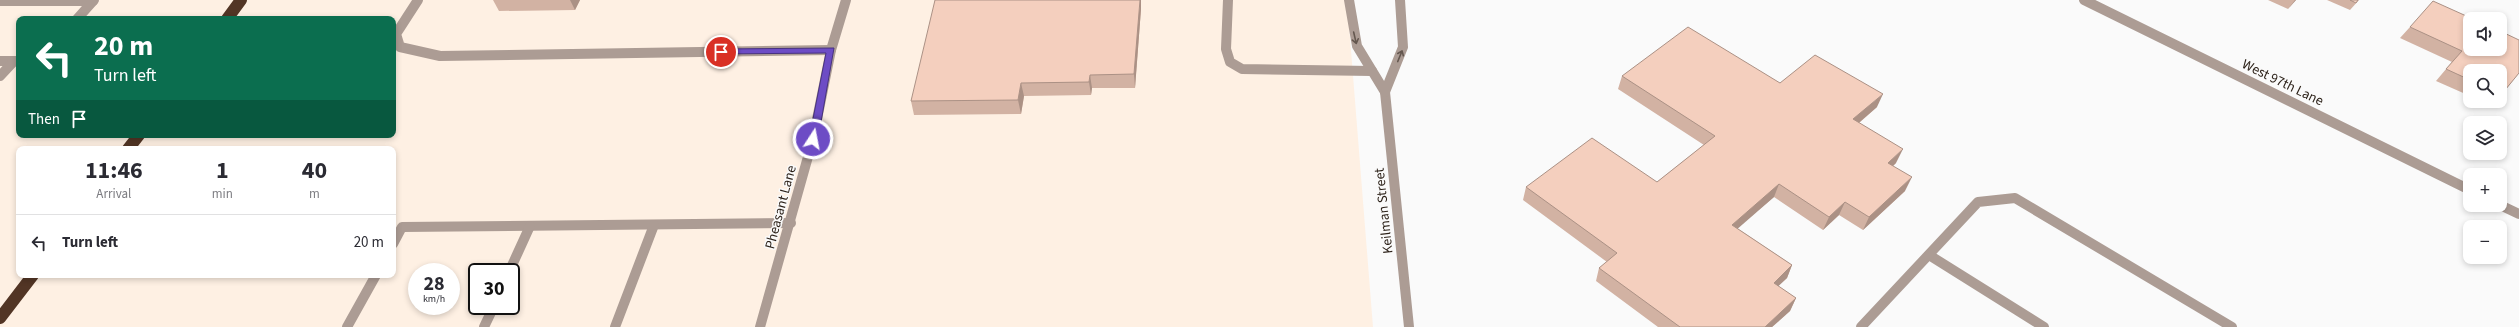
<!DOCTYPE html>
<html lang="en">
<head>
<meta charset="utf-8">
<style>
	:root { --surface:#fff; --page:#f2f2f3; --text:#2b2b33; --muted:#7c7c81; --line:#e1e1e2 }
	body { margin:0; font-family:"Source Sans 3",sans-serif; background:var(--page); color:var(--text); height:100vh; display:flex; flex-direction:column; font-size:15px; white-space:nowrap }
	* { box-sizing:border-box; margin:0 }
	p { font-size:13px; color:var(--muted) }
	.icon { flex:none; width:22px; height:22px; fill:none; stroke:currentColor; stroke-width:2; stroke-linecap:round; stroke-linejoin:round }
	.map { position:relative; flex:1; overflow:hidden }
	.details { position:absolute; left:16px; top:146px; width:380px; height:132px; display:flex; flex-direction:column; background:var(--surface); border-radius:8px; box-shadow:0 2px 6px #0003 }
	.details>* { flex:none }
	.top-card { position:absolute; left:16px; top:16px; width:380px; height:122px; border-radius:8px; box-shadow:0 2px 6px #0003; background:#0b6e4f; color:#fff; overflow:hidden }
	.controls { position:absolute; left:2463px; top:12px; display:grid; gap:8px }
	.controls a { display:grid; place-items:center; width:44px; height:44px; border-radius:8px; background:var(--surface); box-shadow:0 2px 6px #0003; font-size:20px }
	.speed { position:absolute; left:408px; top:263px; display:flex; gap:8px; font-size:20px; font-weight:700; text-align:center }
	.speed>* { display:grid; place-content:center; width:52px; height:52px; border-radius:50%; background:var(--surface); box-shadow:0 2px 6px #0003; line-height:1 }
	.speed small { font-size:10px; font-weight:400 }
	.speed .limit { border:2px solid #111; border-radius:6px; background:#fff; color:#111 }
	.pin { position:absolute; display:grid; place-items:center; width:34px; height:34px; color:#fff; margin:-17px; border:2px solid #fff; border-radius:50%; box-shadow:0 1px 4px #0007 }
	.me { position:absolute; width:44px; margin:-22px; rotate:11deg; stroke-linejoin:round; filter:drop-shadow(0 0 3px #0008) }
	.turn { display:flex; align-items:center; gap:14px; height:84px; padding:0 12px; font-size:18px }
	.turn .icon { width:52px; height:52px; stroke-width:2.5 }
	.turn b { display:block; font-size:28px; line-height:34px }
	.then { display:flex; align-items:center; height:38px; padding:0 12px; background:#0003; gap:8px; font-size:15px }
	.eta { display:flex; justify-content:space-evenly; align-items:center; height:68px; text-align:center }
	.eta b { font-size:24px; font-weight:700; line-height:28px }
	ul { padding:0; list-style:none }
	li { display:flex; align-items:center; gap:12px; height:56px; padding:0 12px; border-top:1px solid var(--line) }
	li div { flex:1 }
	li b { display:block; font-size:15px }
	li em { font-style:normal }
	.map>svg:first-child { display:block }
	.built { fill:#fef0e3; fill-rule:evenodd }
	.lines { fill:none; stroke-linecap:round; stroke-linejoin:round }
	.minor { stroke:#ac9c94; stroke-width:10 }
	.highway { stroke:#523525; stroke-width:12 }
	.wall { fill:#d2b2a3 }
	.shaded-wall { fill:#ab9185 }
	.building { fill:#f4cfbe; stroke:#ab9185 }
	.oneway { stroke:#64574f }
	.route { fill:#6d4cc5; stroke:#473180 }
	.labels { text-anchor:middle; stroke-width:3; stroke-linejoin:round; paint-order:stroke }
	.street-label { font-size:14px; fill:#2a1f16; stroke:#fafafa }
</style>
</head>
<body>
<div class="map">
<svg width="2519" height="327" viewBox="0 0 2519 327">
	<rect width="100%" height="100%" fill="#fafafa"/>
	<path class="built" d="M0,0H1347L1373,327H0ZM19,19H393V135H19ZM19,149H393V275H19ZM417,272H451V306H417ZM477,272H511V306H477Z"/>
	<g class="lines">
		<g class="minor">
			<polyline points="418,0 396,34 400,47 440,56 831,50"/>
			<polyline points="1228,0 1226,49 1230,62 1242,69 1372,71"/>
			<polyline points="1349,0 1357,46 1385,92 1409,327"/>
			<polyline points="2084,0 2470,190"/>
			<polyline points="0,1 93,1"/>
			<polyline points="77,19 94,0"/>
			<polyline points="0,61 17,61"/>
			<polyline points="0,76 14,61"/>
			<polyline points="1385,92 1403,47 1400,0"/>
			<polyline points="2500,205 2519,214"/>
			<polyline points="393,244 402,227 791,223"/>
			<polyline points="1929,255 2044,327"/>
			<polyline points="509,272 530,226"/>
			<polyline points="347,327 376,275"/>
			<polyline points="484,327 494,306"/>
			<polyline points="615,327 654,225"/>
			<polyline points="760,327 813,139 831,50 846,0"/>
			<polyline points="1861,327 1978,202 2015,198 2232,327"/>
		</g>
		<g class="highway">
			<polyline points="227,19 241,0"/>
			<polyline points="128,149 139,135"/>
			<polyline points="0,318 33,275"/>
		</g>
	</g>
	<g class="wall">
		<polygon points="493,0 580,0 575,10 499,11"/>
		<polygon points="2268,0 2296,0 2288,9"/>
		<polygon points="2327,0 2359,0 2350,10"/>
		<polygon points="1141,9 1135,88 1092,88 1091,95 1024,96 1021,114 914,115 911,101"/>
		<polygon points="2410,27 2519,73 2500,96 2500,71 2470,71 2470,96 2436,81 2452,62 2400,38"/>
		<polygon points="1622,76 1780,83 1877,107 1859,123 1896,163 1893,166 1905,191 1863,230 1839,215 1823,230 1774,197 1737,228 1792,265 1787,278 1778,286 1796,298 1790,311 1772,327 1658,327 1596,281 1599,268 1607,262 1523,200 1526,187 1657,182 1704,145 1618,89"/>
		<polygon points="2479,101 2496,101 2491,106"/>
	</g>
	<g class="shaded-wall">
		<polygon points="570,0 580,0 575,10"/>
		<polygon points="1140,0 1141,0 1141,9 1135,88 1134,74"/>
		<polygon points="2295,0 2296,0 2288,9"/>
		<polygon points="1090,75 1092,88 1091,95 1089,82"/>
		<polygon points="1021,83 1024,96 1021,114 1018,100"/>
		<polygon points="1883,94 1877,107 1847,133 1853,119"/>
		<polygon points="1903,149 1896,163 1882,176 1888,163"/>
		<polygon points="1912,177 1905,191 1863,230 1869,217"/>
		<polygon points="1779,184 1774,197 1727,238 1732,225"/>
		<polygon points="1845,202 1839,215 1823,230 1829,217"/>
		<polygon points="1792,265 1787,278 1768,296 1774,283"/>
		<polygon points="1796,298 1790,311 1772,327 1765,327"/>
	</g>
	<g class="building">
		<polygon points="935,0 1140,0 1134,74 1090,75 1089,82 1021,83 1018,100 911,101"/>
		<polygon points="2350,0 2358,0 2356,3"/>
		<polygon points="2433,1 2473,19 2470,19 2470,49 2500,49 2500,31 2519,40 2519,73 2501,95 2500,94 2500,71 2470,71 2470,80 2446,69 2462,51 2410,27"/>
		<polygon points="1688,27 1780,83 1815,55 1883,94 1853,119 1903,149 1888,163 1912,177 1869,217 1845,202 1829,217 1779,184 1732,225 1792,265 1774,283 1796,298 1765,327 1680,327 1599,268 1617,253 1526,187 1592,138 1657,182 1715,136 1622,76"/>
	</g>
	<defs><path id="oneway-shaft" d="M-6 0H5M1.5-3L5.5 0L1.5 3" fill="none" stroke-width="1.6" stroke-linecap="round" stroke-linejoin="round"/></defs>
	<g class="oneway">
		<use href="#oneway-shaft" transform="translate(1355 38) rotate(77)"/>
		<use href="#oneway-shaft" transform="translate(1400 56) rotate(-68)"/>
	</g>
	<polygon class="route" points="834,48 818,139 813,142 809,139 826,53 721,54 717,52 721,49"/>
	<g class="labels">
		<g class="street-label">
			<text transform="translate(2283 82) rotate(26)" y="5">West 97th Lane</text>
			<text transform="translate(780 207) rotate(-75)" y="5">Pheasant Lane</text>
			<text transform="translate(1383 211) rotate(-96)" y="5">Keilman Street</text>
		</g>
	</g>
</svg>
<div class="controls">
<a><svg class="icon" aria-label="sound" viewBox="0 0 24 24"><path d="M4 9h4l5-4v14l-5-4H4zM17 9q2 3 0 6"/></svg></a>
<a><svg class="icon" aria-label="search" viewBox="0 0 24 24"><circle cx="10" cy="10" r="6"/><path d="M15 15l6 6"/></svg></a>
<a><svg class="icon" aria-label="layers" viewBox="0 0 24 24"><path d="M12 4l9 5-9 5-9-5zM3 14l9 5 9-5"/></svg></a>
<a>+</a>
<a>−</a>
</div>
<div class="speed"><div>28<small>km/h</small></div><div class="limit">30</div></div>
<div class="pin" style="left:721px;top:52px;background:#d93025"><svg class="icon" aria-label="arrive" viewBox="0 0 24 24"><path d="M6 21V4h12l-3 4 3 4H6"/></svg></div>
<svg class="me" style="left:813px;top:139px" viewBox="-20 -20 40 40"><circle r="17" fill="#6d4cc5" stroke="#fff" stroke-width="3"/><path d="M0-11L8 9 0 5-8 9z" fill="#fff"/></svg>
<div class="top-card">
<div class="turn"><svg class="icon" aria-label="left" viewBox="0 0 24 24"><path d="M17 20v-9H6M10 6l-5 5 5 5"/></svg><div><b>20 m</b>Turn left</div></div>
<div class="then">Then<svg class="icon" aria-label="arrive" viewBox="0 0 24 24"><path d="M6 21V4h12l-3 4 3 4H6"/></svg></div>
</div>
<section class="details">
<div class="eta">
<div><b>11:46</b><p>Arrival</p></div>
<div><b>1</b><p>min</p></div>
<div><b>40</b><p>m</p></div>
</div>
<ul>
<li><svg class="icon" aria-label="left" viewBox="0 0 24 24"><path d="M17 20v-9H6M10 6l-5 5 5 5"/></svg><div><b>Turn left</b></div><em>20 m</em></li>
</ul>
</section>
</div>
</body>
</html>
